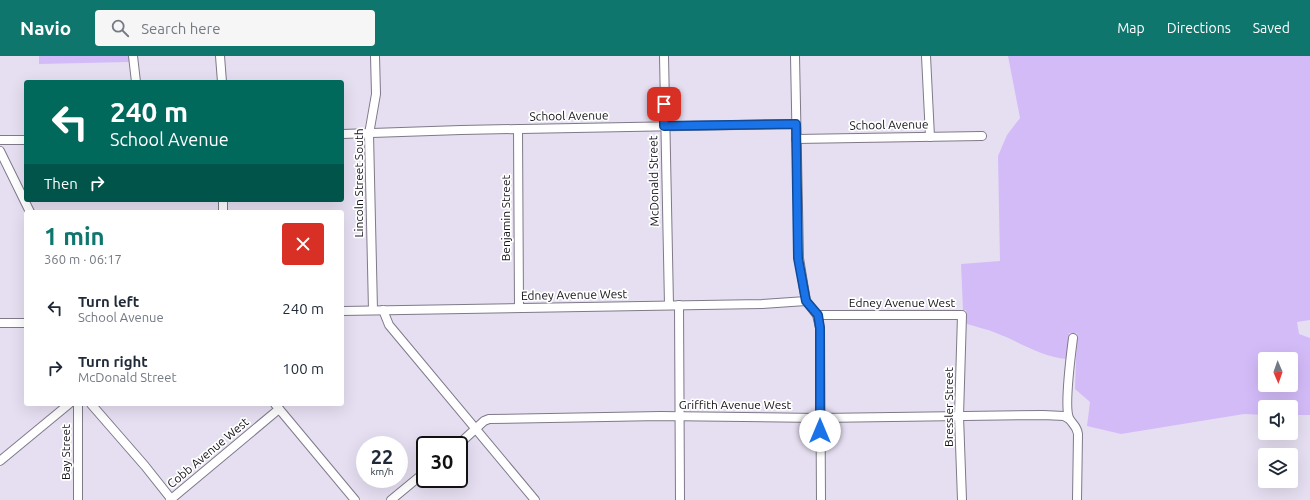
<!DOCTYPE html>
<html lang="en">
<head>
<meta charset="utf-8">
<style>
	:root { --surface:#fff; --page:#f6f6f7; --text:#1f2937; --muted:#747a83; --accent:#0f766e }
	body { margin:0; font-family:Ubuntu,sans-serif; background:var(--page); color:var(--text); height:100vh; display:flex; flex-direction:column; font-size:15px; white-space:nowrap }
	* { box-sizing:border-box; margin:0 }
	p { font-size:13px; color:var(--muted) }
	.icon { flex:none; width:22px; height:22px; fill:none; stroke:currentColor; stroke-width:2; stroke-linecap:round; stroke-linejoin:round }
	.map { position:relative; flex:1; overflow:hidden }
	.panel { position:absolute; left:24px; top:154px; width:320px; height:196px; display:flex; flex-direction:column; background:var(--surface); border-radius:4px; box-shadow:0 4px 16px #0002 }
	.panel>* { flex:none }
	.hud { position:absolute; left:24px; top:24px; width:320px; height:122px; border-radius:4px; box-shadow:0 4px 16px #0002; background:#00695c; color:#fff; overflow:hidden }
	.needle { width:26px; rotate:178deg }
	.buttons { position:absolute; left:1258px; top:296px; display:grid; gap:8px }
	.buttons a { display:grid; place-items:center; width:40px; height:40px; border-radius:4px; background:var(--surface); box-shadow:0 4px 16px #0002; font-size:20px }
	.speed { position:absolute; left:356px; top:380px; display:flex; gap:8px; font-size:20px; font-weight:700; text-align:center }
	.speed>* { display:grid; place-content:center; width:52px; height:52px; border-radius:50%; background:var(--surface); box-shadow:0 4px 16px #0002; line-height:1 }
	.speed small { font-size:10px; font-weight:400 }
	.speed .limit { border:2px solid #111; border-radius:6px; background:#fff; color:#111 }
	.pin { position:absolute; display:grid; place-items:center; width:34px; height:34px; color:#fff; margin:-17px; border-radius:8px; box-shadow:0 2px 6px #0006 }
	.me { position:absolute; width:44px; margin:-22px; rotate:0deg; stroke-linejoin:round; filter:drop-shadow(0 0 3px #0008) }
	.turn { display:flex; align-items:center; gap:14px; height:84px; padding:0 20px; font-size:18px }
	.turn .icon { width:52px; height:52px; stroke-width:2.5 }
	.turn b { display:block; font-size:28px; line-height:34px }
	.then { display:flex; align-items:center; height:38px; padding:0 20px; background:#0003; gap:8px; font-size:15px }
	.round { display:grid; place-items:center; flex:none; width:42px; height:42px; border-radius:4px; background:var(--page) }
	.head { display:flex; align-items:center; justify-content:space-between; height:68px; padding:0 20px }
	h1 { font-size:24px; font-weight:700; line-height:30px; color:var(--accent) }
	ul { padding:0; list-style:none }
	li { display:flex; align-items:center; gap:12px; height:60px; padding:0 20px }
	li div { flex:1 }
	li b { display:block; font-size:15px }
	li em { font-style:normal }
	header { display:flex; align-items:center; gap:24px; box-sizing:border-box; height:56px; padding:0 20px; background:var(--accent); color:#fff }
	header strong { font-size:19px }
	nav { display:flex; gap:22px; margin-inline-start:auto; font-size:14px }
	.search { width:280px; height:36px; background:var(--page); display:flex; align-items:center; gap:10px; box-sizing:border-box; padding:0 14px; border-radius:4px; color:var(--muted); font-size:15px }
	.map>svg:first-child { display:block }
	.green { fill:#d3bbf8; fill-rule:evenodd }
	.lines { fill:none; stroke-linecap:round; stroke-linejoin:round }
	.minor-casing { stroke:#7f7989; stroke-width:10 }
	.minor { stroke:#fff; stroke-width:8 }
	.route-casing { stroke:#114b97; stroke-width:10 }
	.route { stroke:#1a73e8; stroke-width:7 }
	.labels { text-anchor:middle; stroke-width:3.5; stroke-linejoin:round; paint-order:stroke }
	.street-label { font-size:12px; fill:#151218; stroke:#fff }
</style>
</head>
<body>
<header>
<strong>Navio</strong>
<div class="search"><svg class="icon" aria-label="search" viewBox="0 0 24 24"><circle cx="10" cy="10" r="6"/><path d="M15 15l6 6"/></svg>Search here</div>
<nav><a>Map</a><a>Directions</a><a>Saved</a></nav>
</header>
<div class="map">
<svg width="1310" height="444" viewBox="0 0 1310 444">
	<rect width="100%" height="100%" fill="#e6dff2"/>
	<g class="green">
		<polygon points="39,0 129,0 129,6 39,8"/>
		<path d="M1008,0H1310V264L1297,266L1299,278L1310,282V359H1291V351H1265V359L1244,358L1121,378L1087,370L1090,346L1075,333L1077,277H1069L1067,303C1041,301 1020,286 996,277C987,273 976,271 967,268L966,254H963L961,208L1000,205L998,100L1007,79L1020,62ZM1265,303H1291V329H1265Z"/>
	</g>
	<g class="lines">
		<defs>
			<g id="minor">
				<polyline points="133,0 136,26"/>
				<polyline points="220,0 222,26"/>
				<polyline points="664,0 669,249"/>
				<polyline points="795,0 799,202 806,245 817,259 820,272 821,444"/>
				<polyline points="926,0 930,81"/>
				<polyline points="518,73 519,252"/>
				<polyline points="342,78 461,74 796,68"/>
				<polyline points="796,83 982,80"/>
				<polyline points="0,84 26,84"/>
				<polyline points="0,95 30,156"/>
				<polyline points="223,144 223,156"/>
				<polyline points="679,249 680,444"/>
				<polyline points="373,254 369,78 376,38 375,0"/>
				<polyline points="383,254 389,269 535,444"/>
				<polyline points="342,255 762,248 806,245"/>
				<polyline points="817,259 962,259 959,360 962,444"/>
				<polyline points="0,267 26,267"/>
				<path d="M1073,282C1071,298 1064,350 1069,362C1072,368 1077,370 1078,378L1077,444"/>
				<polyline points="91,348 145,410 172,444"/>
				<polyline points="275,348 355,444"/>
				<polyline points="458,389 484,365 489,363 661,360 820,362 1043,359 1064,360 1069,363"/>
				<polyline points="0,405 69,348"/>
				<polyline points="78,444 78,348"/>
				<polyline points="170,444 279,353"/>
				<polyline points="391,444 425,416"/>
			</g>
		</defs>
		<use href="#minor" class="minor-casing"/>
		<use href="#minor" class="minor"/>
	</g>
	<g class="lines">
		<defs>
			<polyline id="route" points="664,48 664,70 796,68 798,202 806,245 818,259 820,272 820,375"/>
		</defs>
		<use href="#route" class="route-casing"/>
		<use href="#route" class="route"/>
	</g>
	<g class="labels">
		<g class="street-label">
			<text transform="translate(569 60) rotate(-1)" y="4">School Avenue</text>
			<text transform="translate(889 69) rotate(-1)" y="4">School Avenue</text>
			<text transform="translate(654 125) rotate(-91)" y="4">McDonald Street</text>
			<text transform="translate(359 127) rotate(-90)" y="4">Lincoln Street South</text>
			<text transform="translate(506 162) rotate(-90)" y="4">Benjamin Street</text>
			<text transform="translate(574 239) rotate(-1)" y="4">Edney Avenue West</text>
			<text x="902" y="251">Edney Avenue West</text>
			<text x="735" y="353">Griffith Avenue West</text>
			<text transform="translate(949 351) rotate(-90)" y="4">Bressler Street</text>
			<text transform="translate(66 396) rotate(-90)" y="4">Bay Street</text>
			<text transform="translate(208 397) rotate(-40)" y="4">Cobb Avenue West</text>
		</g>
	</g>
</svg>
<div class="buttons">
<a><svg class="needle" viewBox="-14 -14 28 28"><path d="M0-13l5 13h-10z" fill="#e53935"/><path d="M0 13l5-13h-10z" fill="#747a83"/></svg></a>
<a><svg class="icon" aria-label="sound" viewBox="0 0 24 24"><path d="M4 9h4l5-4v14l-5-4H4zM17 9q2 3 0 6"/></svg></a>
<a><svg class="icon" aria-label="layers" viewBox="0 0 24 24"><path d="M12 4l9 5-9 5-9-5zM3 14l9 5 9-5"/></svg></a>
</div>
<div class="speed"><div>22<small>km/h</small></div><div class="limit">30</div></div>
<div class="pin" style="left:664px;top:48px;background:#d93025"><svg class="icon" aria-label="arrive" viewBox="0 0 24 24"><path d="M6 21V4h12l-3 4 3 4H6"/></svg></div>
<svg class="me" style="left:820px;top:375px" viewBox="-20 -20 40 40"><circle r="19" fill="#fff"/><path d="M0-13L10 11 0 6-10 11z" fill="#1a73e8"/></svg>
<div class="hud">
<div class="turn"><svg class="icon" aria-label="left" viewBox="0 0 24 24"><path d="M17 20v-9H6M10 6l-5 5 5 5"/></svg><div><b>240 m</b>School Avenue</div></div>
<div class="then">Then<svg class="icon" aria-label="right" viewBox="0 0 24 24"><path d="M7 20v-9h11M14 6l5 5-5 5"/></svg></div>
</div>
<section class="panel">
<div class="head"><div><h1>1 min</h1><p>360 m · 06:17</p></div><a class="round" style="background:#d93025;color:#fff"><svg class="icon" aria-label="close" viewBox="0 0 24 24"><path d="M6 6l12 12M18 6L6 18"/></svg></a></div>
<ul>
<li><svg class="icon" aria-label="left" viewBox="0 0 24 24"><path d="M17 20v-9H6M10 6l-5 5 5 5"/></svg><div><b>Turn left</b><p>School Avenue</p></div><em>240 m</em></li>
<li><svg class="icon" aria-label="right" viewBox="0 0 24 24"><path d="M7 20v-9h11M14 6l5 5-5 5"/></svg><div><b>Turn right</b><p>McDonald Street</p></div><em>100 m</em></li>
</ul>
</section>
</div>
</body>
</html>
